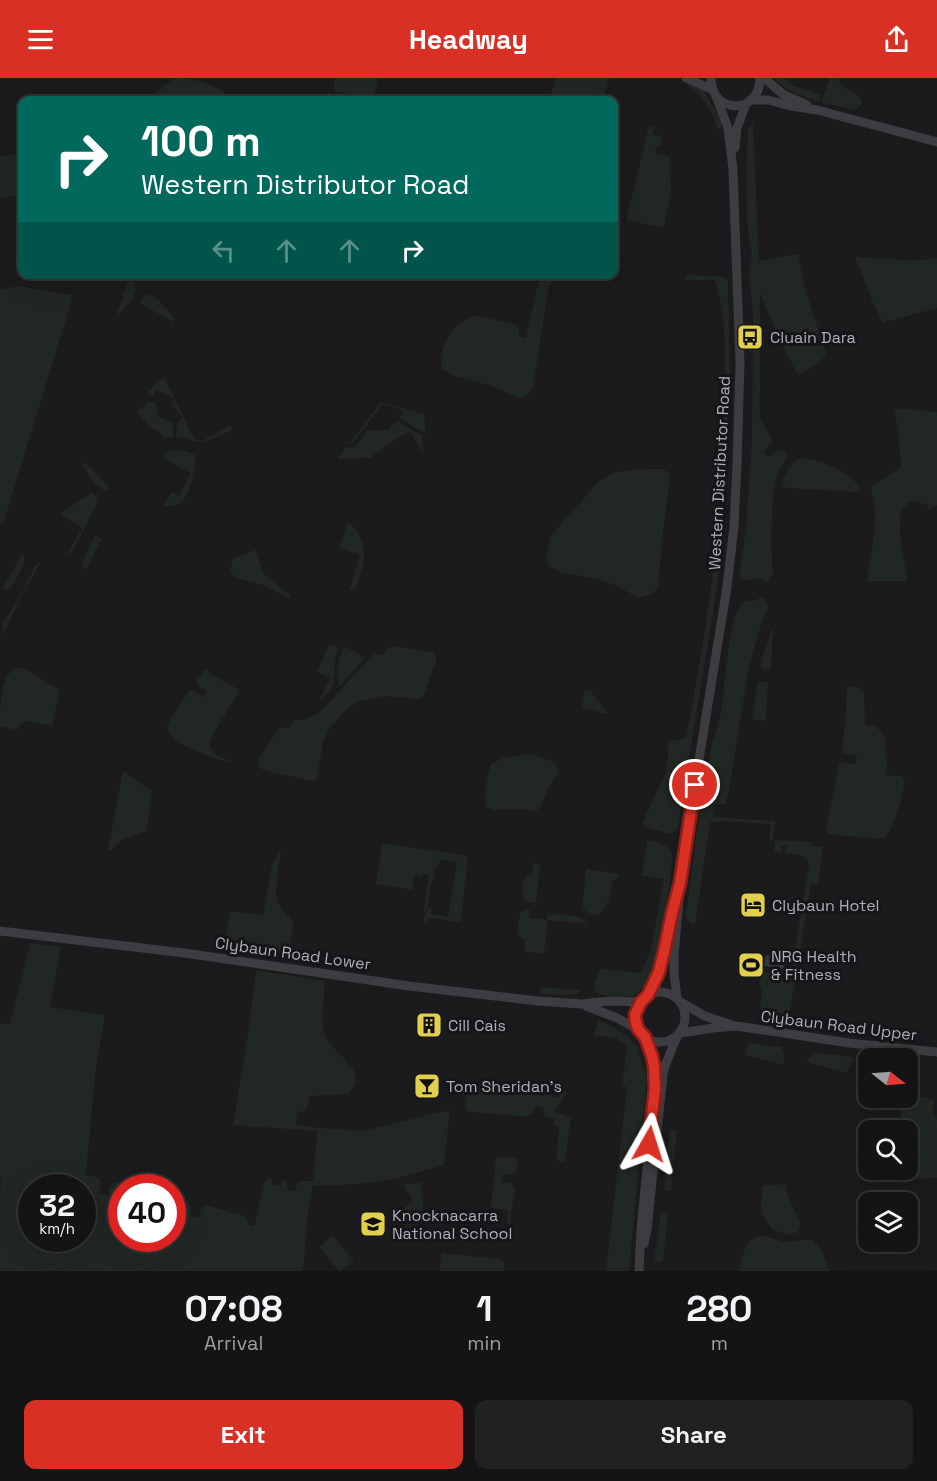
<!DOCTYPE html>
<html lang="en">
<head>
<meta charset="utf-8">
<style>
	:root { --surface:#141415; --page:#212122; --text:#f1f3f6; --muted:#9d9ea0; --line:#333334; --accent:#d93025 }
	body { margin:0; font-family:"Space Grotesk",sans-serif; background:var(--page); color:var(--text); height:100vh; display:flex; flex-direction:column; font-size:22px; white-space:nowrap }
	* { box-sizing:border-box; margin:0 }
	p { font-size:20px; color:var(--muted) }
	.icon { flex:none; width:33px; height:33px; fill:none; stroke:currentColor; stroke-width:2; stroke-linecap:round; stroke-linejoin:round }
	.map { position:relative; height:1193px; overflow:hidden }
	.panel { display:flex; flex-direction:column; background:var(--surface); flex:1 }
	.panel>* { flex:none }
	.hud { position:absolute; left:18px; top:18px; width:600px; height:183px; border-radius:12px; box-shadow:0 6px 24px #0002,0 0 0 2px var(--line); background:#00695c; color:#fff; overflow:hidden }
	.needle { width:39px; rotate:107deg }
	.fabs { position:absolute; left:858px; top:970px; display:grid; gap:12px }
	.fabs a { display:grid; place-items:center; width:60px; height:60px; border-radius:12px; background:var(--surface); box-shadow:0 6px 24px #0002,0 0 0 2px var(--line); font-size:30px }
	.speed { position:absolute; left:18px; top:1096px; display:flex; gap:12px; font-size:30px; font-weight:700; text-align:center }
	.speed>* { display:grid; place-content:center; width:78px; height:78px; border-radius:50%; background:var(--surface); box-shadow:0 6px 24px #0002,0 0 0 2px var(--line); line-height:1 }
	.speed small { font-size:15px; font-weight:400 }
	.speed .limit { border:9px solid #d22; background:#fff; color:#111 }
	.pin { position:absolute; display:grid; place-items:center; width:51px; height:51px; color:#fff; margin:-26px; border:3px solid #fff; border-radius:50%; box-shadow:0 2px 6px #0007 }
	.me { position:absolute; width:66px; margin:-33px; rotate:6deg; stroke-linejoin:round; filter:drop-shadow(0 0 4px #0008) }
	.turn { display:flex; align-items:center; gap:21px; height:126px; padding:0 24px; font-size:27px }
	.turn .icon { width:78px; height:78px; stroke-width:2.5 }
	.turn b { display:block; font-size:42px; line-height:51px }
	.lanes { display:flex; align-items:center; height:57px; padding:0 24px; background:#0003; justify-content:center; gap:30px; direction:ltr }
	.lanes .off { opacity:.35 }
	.eta { display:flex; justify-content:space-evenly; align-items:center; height:102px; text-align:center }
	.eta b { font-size:36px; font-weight:600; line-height:42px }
	.cta { display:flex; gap:12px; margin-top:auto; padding:12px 24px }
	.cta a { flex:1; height:69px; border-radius:12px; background:var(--accent); color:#fff; font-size:24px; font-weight:600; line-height:69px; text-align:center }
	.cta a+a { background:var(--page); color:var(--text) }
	header { display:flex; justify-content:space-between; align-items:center; height:78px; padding:0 24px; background:var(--accent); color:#fff; font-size:27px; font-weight:600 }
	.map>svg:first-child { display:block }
	.green { fill:#212723; fill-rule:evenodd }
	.water { fill:#313640 }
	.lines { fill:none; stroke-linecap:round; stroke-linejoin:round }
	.minor { stroke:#3c3c41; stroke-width:9 }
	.route-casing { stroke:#8d1f18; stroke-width:15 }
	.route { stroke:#d93025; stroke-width:10 }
	.labels { text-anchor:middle; stroke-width:6; stroke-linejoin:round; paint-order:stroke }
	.poi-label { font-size:16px; fill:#aeafbb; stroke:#161517; text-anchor:start }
	.street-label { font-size:16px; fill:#aeafbb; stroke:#161517 }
</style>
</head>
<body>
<header><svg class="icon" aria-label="menu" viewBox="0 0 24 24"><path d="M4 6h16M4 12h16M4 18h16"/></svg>Headway<svg class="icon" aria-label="share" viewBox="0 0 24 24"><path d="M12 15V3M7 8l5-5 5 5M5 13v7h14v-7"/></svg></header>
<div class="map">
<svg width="937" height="1193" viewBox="0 0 937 1193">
	<rect width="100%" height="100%" fill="#1b1a1c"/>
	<g class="green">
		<path d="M178,0C192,0 225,8 231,22H151C159,14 166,2 178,0Z"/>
		<polygon points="335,0 378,0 373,22 335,13 334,10"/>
		<polygon points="555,0 610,0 602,22 549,22"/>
		<path d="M774,0H785L791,7L820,16L819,23C801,18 786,14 774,0Z"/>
		<path d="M830,0H838C843,17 862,9 862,28H859L857,31L854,32L821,24Z"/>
		<path d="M687,6L698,8L704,13L724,48H722V50L717,51C713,33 703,17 687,7Z"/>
		<path d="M755,42L753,46L759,183L798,176L805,211L826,275C822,286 809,291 799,297L795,292L778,258L760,215V340L773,363L764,373L768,379C775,374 778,369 786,374L787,379L777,397L773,415L771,462L773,498H770L769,502L766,504L759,500L749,502L741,501L739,498L746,451L752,360L753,236L749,198L752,177L748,157L746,106L748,51Z"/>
		<polygon points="649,48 654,49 653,56 661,58 663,67 655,69 656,76 666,77 670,80 671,113 664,150 626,142"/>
		<polygon points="22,75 22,80 17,91 22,113 22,119 13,118 0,121 0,79"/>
		<polygon points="855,179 905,182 937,181 937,230 883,245 873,225"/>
		<path d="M540,197H557L554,199L548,211L535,298L533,310L529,316L524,319H517L492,308L455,298L442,291C437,270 455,238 479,238L516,247L519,253V258L526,260Z"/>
		<path d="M689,197L713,198L726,200L728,204L730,297L723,464L713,535L678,749L675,754L671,756L647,750L643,746V743L665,696L668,680L667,668L669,667V664L686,660C700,587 712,513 719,439C721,410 721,381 722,352C724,306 730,246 715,202H685L686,199Z"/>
		<path d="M129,200C146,210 128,226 120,236L117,235Z"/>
		<polygon points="18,208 71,217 72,222 3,446 0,445 0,212"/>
		<polygon points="146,216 150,216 163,226 175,241 173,245 172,243 139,225"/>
		<polygon points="164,299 194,361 202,363 231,347 232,350 231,353 202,365 183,360 176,359 177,345 182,340 177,332 171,328 174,320 162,314 155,312 153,318 151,319 146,312 141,308 149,312"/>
		<polygon points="149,323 156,325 158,339 173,344 173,359 165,360 158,353 154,352 137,334"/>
		<polygon points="381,324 424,336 426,356 399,340 403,335 403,332 382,326 353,365 350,365"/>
		<path d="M894,330L937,334V427L929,431L927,427L914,423L909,425L901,432C901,440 899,448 900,456C901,472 906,487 907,503H867C871,472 881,439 870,409L901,389L899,359Z"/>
		<polygon points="397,343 422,358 423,376 410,353 387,367 370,380 337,381 346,369 354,370 367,352 388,352"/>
		<path d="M172,372C180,372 188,373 195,377C198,388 190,415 182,423C177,428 171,428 164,428L172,414L179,418L190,395L166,382L162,376Z"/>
		<path d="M800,380C825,383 844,390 860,409L859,411L860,414L785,410V408L782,407C785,396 790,385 800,380Z"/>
		<polygon points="85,384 110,410 109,412 103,412 93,403 82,387"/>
		<path d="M648,391H664L669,396L670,402L662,461L659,504L657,511L651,516L643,519H637L615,507L601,502L560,494L549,488L546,479L551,458L597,405C611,392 630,392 648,391Z"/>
		<polygon points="92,414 98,421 96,428 72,474 66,478 82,450 60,436"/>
		<path d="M348,444C359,451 365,467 364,480C364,490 359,500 356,509L355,511L349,512L360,477L339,470Z"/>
		<polygon points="96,457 102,461 86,492 82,489 82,486 89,468"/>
		<polygon points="256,472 263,495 290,517 289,520 265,508 234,499 230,492 233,480"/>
		<path d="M23,475C28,486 15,503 9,512L3,510Z"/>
		<polygon points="40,484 41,484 19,522 3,558 3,544 19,520 35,488"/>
		<path d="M762,519L765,522L766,526L769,527L761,547L749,589L728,718L725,726H715L713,739L775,743L773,762L811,764V768H823L818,807L811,806L788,945L766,941L762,939L760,929L762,914L759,905L762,894L791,895L809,788C806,775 796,777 784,775L787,770L785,767L781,769L782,775L774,774L775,765L773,762L769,764L771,746L725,743L710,744L695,847L687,842L686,838L697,750L712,665C716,654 719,644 721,633C725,614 728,533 744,524C745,524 752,523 753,523C756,522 759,520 762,519Z"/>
		<polygon points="771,552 773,552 771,591 763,591 760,588"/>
		<polygon points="329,566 339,569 335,582 334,605 331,611 318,626 330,600 317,594"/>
		<path d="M345,568L365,580L339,609C337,596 336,579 345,568Z"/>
		<path d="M393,568L432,574L436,578V583L427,608L426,614L423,619L418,621L383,618L361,623L349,629L329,651L323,664L319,690L316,702L312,703L263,692C258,689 258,685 259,680L277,653L280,650L290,649L294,642H303L318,636L374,576L383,577L388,570Z"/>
		<path d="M16,590H24L60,612L52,648L26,643L20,647L17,652L0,648C0,629 0,597 16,590Z"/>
		<path d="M205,591L216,599L240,612L213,656L209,667L215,676L235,686C219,682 167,667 167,647L189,613L191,612L203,619L207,614L198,607L197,602Z"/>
		<polygon points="760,604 768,604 766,643 752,642 757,609 758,605"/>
		<path d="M847,608L859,609L864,613L865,647L876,648L885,659L887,687L886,697L902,698L905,703C903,717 894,752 884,761L834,757L828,755L826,751L839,686L844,684L856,686L857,678L844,675L842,671L845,647Z"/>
		<polygon points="586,612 591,614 610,637 582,630 584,614"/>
		<path d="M531,676L552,683L559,691L558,695L548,711L539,731L534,733L518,731L495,732L487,729C483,717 487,698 491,686L505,679Z"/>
		<polygon points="123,693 152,713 147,753 122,762 111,772 108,772"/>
		<path d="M647,762C655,763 668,766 671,774C676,788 657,882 650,897C647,905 640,915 632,918C625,920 608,917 599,917C589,908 597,900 601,891L641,895L651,871L664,801L642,798Z"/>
		<polygon points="382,765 468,778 461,844 429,840 428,846 423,843 428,829 431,830 431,836 448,839 457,784 440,781 439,787 436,787 433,803 431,806 428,827 423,837 429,796 423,796 422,799 414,798 412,812 376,806"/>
		<polygon points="281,770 276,811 277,822 282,831 293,843 293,852 287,875 282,878 223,871 230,833 263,837 272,787"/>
		<path d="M533,785L540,786L536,825L525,823C520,817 522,804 526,798L532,796Z"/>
		<path d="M586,791L620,796L615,803L612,802C612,811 608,835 596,837C591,837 587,833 582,831Z"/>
		<path d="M527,831L530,832L529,840L547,842L548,835L580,839L588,846L548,842L544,875L524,874L525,862C514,857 519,846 520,835Z"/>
		<path d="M30,865L61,869L50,929L105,937L96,990L86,1096L99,1100L101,1105L99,1114L107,1117L112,1106L116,1104L143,1110H122V1161H172L173,1118L188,1123L191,1128V1138L198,1140C200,1134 200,1130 206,1127L244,1138L248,1142L247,1147L254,1148L265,1103L267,1101H272V1107L281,1108L282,1102H285L288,1108V1112L295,1113L296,1108L300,1103H313L317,1053L233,1047L249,949L256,892L325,903C324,918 321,940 324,955C330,976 375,993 347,1016L310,1018L306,1033L297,1034L296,1046L319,1050L362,1053L450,1032L444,1087L399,1100L360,1106L313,1108L308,1136L303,1193H0V1113L2,1099H0V945L10,946ZM32,1110H82V1161H32Z"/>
		<polygon points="541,909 580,912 581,914 574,917 540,916"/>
		<path d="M598,942C615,949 626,955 638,970C638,977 645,991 647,999L629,1193H606L627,1009L622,1008L627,968C619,959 605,959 594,957Z"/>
		<polygon points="748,965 782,969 784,977 784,987 745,977"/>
		<polygon points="816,975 821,975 855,979 846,995 806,984 809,980"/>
		<polygon points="470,1006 547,1012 551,1014 552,1019 558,1019 561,1014 567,1013 562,1023 554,1033 571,1040 565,1084 556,1083 559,1048 554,1047 554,1040 547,1040 544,1037 543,1029 536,1028 533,1035 526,1039 469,1034 465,1031 467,1008"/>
		<path d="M919,1018L934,1022L932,1035L937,1042V1100L909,1101L905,1099L901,1092H908V1053H888C888,1043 894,1043 901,1038V1031L909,1028L911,1019L917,1021Z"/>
		<polygon points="670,1051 677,1052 671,1112 664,1112"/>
		<polygon points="496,1079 518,1080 516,1095 502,1097 502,1105 511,1105 515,1110 506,1169 508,1132 491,1130"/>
		<polygon points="421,1104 423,1129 416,1150 403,1147 399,1135 413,1122 403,1107"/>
		<polygon points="785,1106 789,1120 801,1147 798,1154 788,1157 772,1151 761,1134 762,1108"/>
		<polygon points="661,1134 668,1135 663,1183 654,1183"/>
		<polygon points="333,1157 354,1183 341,1193 339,1193 319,1169"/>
		<path d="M762,1158C771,1159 778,1163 786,1164C795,1165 803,1160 812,1162L821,1171L829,1193H739C743,1179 744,1159 762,1158Z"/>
		<polygon points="442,1175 500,1181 504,1184 504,1193 440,1193 441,1177"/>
	</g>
	<polygon class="water" points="766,877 785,879 784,891 764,888"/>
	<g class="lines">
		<g class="minor">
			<polyline points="686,0 713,12"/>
			<path d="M711,0C711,37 760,37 760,0"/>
			<polyline points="764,0 784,17 807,27"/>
			<polyline points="751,22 768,22 791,28 817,32 937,64"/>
			<polyline points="735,70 737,50 746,26"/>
			<polyline points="0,853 184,875 409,908 538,923 581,926 610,923 641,924"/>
			<circle cx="660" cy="939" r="25"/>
			<path d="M648,917C662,892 666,865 671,837C673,826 677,815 679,805L727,509L734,448L737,387L740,286L733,91L728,50L716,18"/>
			<polyline points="677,920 674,895 674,877 679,821"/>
			<polyline points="682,925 705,938 732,947"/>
			<polyline points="586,928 617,940 638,951"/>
			<polyline points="681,955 713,950 737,948 849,965 937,974"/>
			<polyline points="644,1166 647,1152 663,996 665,988 677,958"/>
			<polyline points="639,1193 641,1152 655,1010 652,978 645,959"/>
		</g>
	</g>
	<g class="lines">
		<defs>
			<polyline id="route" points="649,1066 655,1010 654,988 652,978 645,959 638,951 636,945 635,937 641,924 648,917 659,894 665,869 672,835 680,805 695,707"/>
		</defs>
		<use href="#route" class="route-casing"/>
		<use href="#route" class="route"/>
	</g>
	<defs>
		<symbol id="bus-square" viewBox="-11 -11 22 22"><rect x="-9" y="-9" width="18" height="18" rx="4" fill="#e2cf4d" stroke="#161517"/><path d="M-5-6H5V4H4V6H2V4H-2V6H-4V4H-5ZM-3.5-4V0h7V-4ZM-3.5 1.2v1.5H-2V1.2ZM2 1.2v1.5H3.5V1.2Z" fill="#111"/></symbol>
		<symbol id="hotel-square" viewBox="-11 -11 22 22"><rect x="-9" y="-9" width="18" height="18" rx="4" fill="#e2cf4d" stroke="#161517"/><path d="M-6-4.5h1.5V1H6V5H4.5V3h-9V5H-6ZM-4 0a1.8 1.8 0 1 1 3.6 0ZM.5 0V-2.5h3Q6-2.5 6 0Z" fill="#111"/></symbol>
		<symbol id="stadium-square" viewBox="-11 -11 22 22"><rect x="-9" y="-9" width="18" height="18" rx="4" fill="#e2cf4d" stroke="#161517"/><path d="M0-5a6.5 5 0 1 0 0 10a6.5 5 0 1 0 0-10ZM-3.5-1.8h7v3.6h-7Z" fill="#111"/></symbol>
		<symbol id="building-square" viewBox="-11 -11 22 22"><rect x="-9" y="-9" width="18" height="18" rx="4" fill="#e2cf4d" stroke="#161517"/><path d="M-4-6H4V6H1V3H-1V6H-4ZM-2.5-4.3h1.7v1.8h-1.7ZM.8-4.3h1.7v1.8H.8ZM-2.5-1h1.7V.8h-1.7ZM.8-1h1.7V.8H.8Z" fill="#111"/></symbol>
		<symbol id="bar-square" viewBox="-11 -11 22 22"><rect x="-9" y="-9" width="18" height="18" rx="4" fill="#e2cf4d" stroke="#161517"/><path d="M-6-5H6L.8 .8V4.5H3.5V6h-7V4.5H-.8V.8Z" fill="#111"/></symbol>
		<symbol id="school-square" viewBox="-11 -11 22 22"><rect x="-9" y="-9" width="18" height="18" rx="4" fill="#e2cf4d" stroke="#161517"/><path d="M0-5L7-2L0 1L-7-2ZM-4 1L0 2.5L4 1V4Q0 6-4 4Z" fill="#111"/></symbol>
	</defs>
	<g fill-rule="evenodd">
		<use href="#bus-square" x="735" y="244" width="30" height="30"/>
		<use href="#hotel-square" x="738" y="812" width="30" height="30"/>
		<use href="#stadium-square" x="736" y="872" width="30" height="30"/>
		<use href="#building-square" x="414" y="932" width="30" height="30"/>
		<use href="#bar-square" x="412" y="993" width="30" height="30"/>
		<use href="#school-square" x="358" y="1131" width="30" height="30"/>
	</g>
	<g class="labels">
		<g class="poi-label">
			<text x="770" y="265">Cluain Dara</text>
			<text x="772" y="833">Clybaun Hotel</text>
			<text x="771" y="884">NRG Health<tspan x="771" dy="18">&amp; Fitness</tspan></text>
			<text x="448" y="953">Cill Cais</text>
			<text x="446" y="1014">Tom Sheridan’s</text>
			<text x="392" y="1143">Knocknacarra<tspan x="392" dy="18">National School</tspan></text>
		</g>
		<g class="street-label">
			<text transform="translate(719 395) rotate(-87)" y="6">Western Distributor Road</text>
			<text transform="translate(293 875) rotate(8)" y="6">Clybaun Road Lower</text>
			<text transform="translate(839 947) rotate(7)" y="6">Clybaun Road Upper</text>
		</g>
	</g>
</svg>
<div class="fabs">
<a><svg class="needle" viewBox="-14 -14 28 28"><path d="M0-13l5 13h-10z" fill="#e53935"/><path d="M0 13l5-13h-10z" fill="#9d9ea0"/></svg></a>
<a><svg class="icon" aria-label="search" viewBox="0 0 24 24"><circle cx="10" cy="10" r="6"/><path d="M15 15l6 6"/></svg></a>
<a><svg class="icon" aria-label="layers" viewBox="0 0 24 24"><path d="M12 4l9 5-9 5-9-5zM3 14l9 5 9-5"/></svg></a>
</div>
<div class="speed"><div>32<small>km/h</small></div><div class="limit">40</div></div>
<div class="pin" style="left:695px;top:707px;background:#d93025"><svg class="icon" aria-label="arrive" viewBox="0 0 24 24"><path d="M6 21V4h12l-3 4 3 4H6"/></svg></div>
<svg class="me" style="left:649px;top:1066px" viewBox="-20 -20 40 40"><path d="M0-17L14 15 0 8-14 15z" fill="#d93025" stroke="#fff" stroke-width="4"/></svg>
<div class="hud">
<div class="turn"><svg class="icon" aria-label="right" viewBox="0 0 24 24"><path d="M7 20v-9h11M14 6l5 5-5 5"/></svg><div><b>100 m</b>Western Distributor Road</div></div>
<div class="lanes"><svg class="icon off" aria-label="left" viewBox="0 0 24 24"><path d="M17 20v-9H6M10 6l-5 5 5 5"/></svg><svg class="icon off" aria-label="ahead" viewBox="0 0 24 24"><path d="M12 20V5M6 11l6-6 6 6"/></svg><svg class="icon off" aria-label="ahead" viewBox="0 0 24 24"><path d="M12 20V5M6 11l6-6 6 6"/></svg><svg class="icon" aria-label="right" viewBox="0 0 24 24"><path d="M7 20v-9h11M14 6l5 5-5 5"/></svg></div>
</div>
</div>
<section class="panel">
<div class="eta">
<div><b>07:08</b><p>Arrival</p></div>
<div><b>1</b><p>min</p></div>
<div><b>280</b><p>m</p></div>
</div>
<div class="cta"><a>Exit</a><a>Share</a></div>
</section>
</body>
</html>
